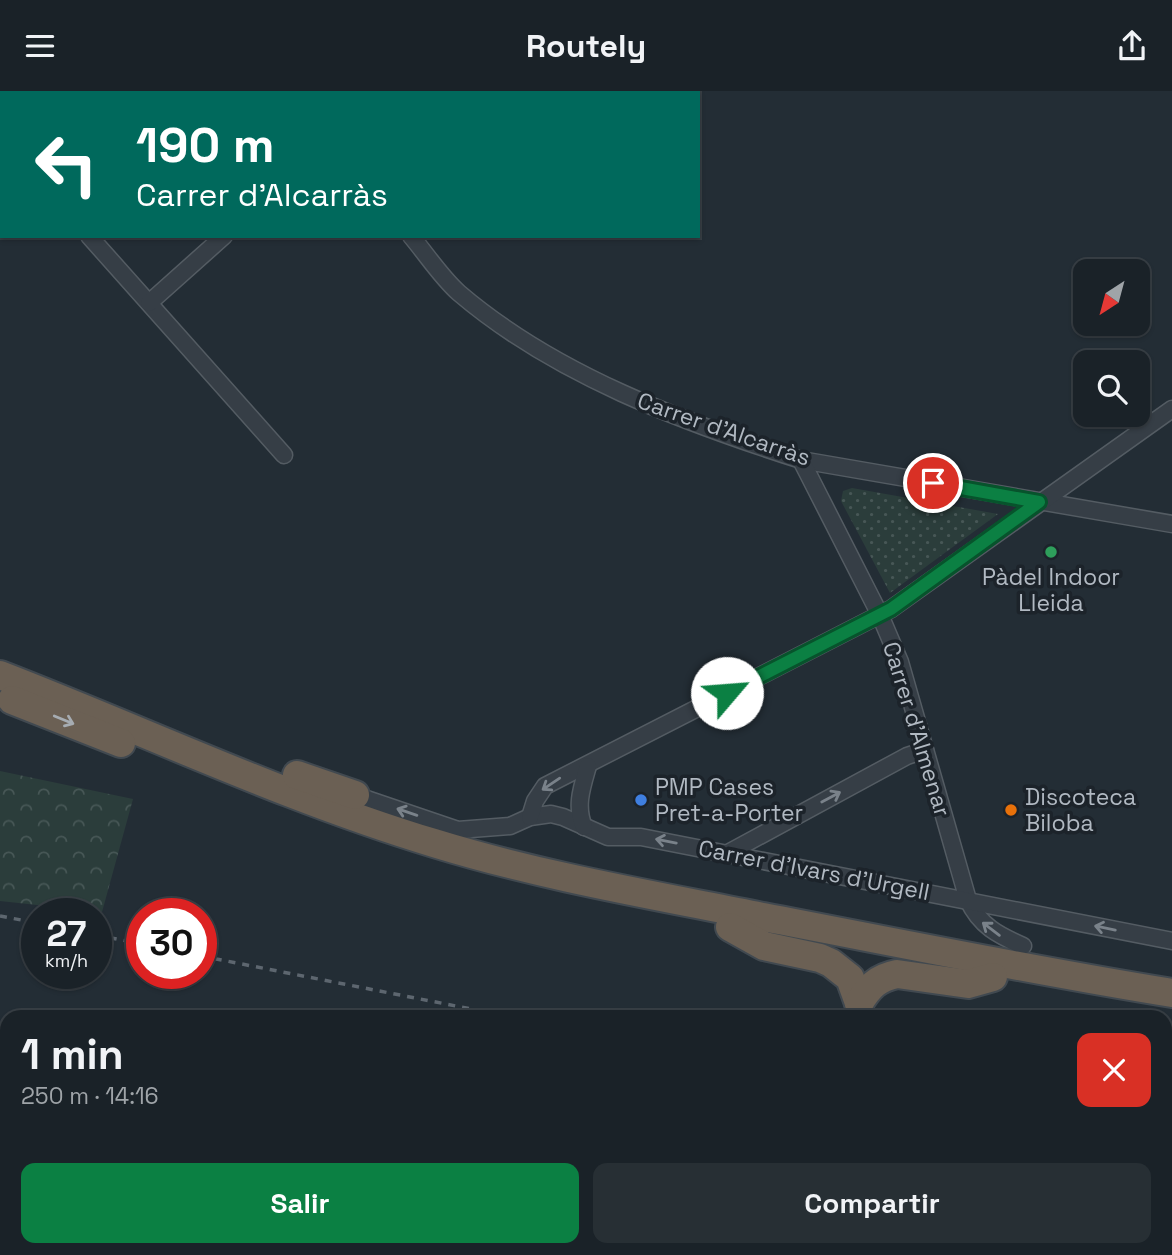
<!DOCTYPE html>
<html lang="es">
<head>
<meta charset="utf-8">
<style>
	:root { --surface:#1a2228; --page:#272f34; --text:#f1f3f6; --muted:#9fa4a8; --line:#383f45; --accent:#0b8043 }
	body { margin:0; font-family:"Space Grotesk",sans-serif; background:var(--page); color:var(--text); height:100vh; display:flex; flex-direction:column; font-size:26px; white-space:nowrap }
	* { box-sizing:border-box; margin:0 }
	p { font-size:23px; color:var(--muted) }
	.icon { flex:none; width:38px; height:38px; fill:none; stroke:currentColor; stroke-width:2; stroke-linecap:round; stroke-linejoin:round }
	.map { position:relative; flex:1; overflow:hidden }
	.panel { position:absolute; left:0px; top:919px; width:1172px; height:247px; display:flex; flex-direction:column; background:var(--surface); border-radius:21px 21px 0 0; box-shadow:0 2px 5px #0004,0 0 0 2px var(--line) }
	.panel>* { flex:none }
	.banner { position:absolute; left:0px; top:0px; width:700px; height:147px; box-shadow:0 2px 5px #0004,0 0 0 2px var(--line); background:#00695c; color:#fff; overflow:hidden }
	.needle { width:46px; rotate:216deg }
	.buttons { position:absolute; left:1073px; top:168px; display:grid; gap:14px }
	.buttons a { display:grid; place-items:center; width:77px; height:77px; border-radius:14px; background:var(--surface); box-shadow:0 2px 5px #0004,0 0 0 2px var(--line); font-size:35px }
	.speed { position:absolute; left:21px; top:807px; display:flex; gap:14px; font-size:35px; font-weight:700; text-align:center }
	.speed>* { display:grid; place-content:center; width:91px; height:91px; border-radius:50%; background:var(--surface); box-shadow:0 2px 5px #0004,0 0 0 2px var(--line); line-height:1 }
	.speed small { font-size:18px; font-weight:400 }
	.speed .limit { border:10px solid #d22; background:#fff; color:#111 }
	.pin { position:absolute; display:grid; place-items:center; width:60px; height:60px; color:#fff; margin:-30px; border:4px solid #fff; border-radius:50%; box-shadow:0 2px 7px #0007 }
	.me { position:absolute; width:77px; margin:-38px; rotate:63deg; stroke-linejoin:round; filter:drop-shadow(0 0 5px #0008) }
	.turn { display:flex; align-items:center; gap:24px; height:147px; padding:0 21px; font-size:32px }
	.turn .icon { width:91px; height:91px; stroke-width:2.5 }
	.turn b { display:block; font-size:49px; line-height:60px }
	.round { display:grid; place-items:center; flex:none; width:74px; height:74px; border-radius:14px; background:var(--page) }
	.overview { display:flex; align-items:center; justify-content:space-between; height:119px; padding:0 21px }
	h1 { font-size:42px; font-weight:600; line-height:52px }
	.primary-button { display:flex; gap:14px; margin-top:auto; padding:14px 21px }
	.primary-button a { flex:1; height:80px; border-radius:14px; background:var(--accent); color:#fff; font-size:28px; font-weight:600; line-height:80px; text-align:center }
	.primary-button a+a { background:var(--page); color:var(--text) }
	header { display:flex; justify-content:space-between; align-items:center; height:91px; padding:0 21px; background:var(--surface); font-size:32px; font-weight:600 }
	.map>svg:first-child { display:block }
	.grass { fill:url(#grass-dots) }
	.forest { fill:url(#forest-crowns) }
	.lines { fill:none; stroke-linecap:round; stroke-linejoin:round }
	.canal { stroke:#3a4c5c; stroke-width:14 }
	.street-casing { stroke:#545c63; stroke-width:19 }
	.highway-casing { stroke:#414950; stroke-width:32 }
	.street { stroke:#363e46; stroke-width:16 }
	.highway { stroke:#6b6054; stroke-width:28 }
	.rail { stroke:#5d666f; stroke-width:3.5; stroke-dasharray:7 7; stroke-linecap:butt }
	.oneway { stroke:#a6acb2 }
	.oneway2 { stroke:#7a828a }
	.route-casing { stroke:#07532c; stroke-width:18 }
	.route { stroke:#0b8043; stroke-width:12 }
	.leisure-dot { fill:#2e9e5b; stroke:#1c232a; stroke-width:2.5 }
	.shop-dot { fill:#3f7fe0; stroke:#1c232a; stroke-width:2.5 }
	.food-dot { fill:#e8710a; stroke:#1c232a; stroke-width:2.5 }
	.labels { text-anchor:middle; stroke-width:7; stroke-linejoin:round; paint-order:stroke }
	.street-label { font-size:23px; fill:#b1b9c2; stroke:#1c232a }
	.poi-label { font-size:23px; fill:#b1b9c2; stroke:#1c232a; text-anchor:start }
</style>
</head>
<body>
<header><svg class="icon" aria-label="menu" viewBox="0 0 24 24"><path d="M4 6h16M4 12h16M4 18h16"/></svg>Routely<svg class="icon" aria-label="share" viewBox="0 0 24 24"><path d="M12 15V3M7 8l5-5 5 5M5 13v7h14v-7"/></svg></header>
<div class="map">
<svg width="1172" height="1164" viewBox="0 0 1172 1164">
	<defs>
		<pattern id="grass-dots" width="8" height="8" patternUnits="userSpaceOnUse" patternTransform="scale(1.75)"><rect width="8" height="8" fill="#2b3d3b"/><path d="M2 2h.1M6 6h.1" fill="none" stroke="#475756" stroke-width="1.8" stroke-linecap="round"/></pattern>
		<pattern id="forest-crowns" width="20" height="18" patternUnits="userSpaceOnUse" patternTransform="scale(1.75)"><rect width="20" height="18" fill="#2b3d3b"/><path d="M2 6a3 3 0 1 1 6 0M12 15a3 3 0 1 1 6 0" fill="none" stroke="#475756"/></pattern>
	</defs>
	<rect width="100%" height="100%" fill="#232d35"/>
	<polygon class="grass" points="852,397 998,423 890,502 841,410 843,400"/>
	<g class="forest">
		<polygon points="0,680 133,708 102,821 0,810"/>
		<polygon points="0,941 7,942 7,1044 0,1043"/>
		<polygon points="1166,1122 1172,1123 1172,1164 983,1164 1005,1158 1166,1158"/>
		<polygon points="714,1159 735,1164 484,1164 473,1159"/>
	</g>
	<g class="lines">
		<g class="canal">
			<polyline points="0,1029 7,1030"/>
			<polyline points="539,1158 547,1164"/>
		</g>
		<defs>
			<g id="street">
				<polyline points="285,0 287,2"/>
				<polyline points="311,2 313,0"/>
				<polyline points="0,47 2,49"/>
				<polyline points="89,145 284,364"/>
				<path d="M411,145C427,164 441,186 459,202C555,284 683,331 801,369L1172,433"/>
				<polyline points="149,212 224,145"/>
				<path d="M801,369L880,524L900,571L968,809C980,835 998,844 1023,855"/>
				<polyline points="355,704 458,739 510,735 530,726 551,723 563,726 608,746 641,746 1172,850"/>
				<polyline points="530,726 535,710 545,695 891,518 1172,318"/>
				<path d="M584,736C575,715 582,696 588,675"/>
				<polyline points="728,762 907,665 925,659"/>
			</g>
			<g id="highway">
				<path d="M0,584C145,640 285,707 434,752C541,785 653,804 763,826C899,852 1035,880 1172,902"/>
				<polyline points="12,609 121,652"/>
				<polyline points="297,684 355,704"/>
				<polyline points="730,836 764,855 820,867 831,872 850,887 859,912"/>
				<path d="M859,912C869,896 877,887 897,883L968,893L993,886"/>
			</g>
		</defs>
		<use href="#street" class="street-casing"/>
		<use href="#highway" class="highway-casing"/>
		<use href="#street" class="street"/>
		<use href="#highway" class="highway"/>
		<g class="rail">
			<polyline points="0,825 37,832"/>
			<polyline points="96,844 142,853"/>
			<polyline points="201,865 512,926"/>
			<polyline points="1166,1053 1172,1055"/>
		</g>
	</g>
	<defs><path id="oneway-shaft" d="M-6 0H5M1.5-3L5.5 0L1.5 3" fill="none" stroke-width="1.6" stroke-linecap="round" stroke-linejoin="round" transform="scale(1.75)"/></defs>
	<use class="oneway" href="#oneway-shaft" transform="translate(64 629) rotate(22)"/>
	<g class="oneway2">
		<use href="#oneway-shaft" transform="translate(551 693) rotate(146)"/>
		<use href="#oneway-shaft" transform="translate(831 706) rotate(-28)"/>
		<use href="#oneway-shaft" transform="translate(407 721) rotate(-161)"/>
		<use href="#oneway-shaft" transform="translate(666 750) rotate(-169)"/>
		<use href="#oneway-shaft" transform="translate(1105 837) rotate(-168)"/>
		<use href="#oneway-shaft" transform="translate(991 838) rotate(-143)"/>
	</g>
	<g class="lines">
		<defs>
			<polyline id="route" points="727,602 891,518 1039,411 933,392"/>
		</defs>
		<use href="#route" class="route-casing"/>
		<use href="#route" class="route"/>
	</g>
	<circle class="leisure-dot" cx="1051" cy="461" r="7"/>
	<circle class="shop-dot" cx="641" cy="709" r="7"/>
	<circle class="food-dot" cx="1011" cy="719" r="7"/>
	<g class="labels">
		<g class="street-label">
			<text transform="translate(724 338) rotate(19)" y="8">Carrer d'Alcarràs</text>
			<text transform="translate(917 638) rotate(73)" y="8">Carrer d'Almenar</text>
			<text transform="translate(814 779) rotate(11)" y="8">Carrer d'Ivars d'Urgell</text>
		</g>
		<g class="poi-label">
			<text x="1051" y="494" text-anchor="middle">Pàdel Indoor<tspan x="1051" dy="26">Lleida</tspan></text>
			<text x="655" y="704">PMP Cases<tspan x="655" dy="26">Pret-a-Porter</tspan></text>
			<text x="1025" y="714">Discoteca<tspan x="1025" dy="26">Biloba</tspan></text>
		</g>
	</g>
</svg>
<div class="buttons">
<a><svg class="needle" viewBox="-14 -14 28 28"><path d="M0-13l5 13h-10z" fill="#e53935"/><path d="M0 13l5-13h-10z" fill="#9fa4a8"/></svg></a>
<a><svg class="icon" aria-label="search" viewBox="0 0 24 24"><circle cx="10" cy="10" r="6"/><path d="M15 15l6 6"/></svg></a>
</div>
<div class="speed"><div>27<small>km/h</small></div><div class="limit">30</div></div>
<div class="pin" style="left:933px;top:392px;background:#d93025"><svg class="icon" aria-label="arrive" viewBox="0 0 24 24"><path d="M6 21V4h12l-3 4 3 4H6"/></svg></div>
<svg class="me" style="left:727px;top:602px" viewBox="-20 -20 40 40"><circle r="19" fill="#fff"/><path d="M0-13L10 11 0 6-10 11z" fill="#0b8043"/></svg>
<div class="banner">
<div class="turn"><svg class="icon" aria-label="left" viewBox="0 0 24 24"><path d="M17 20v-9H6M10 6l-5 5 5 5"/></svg><div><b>190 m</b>Carrer d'Alcarràs</div></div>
</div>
<section class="panel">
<div class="overview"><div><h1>1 min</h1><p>250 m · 14:16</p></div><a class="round" style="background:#d93025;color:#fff"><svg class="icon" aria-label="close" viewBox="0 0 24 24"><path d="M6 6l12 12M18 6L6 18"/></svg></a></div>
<div class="primary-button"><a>Salir</a><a>Compartir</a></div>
</section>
</div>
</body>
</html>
